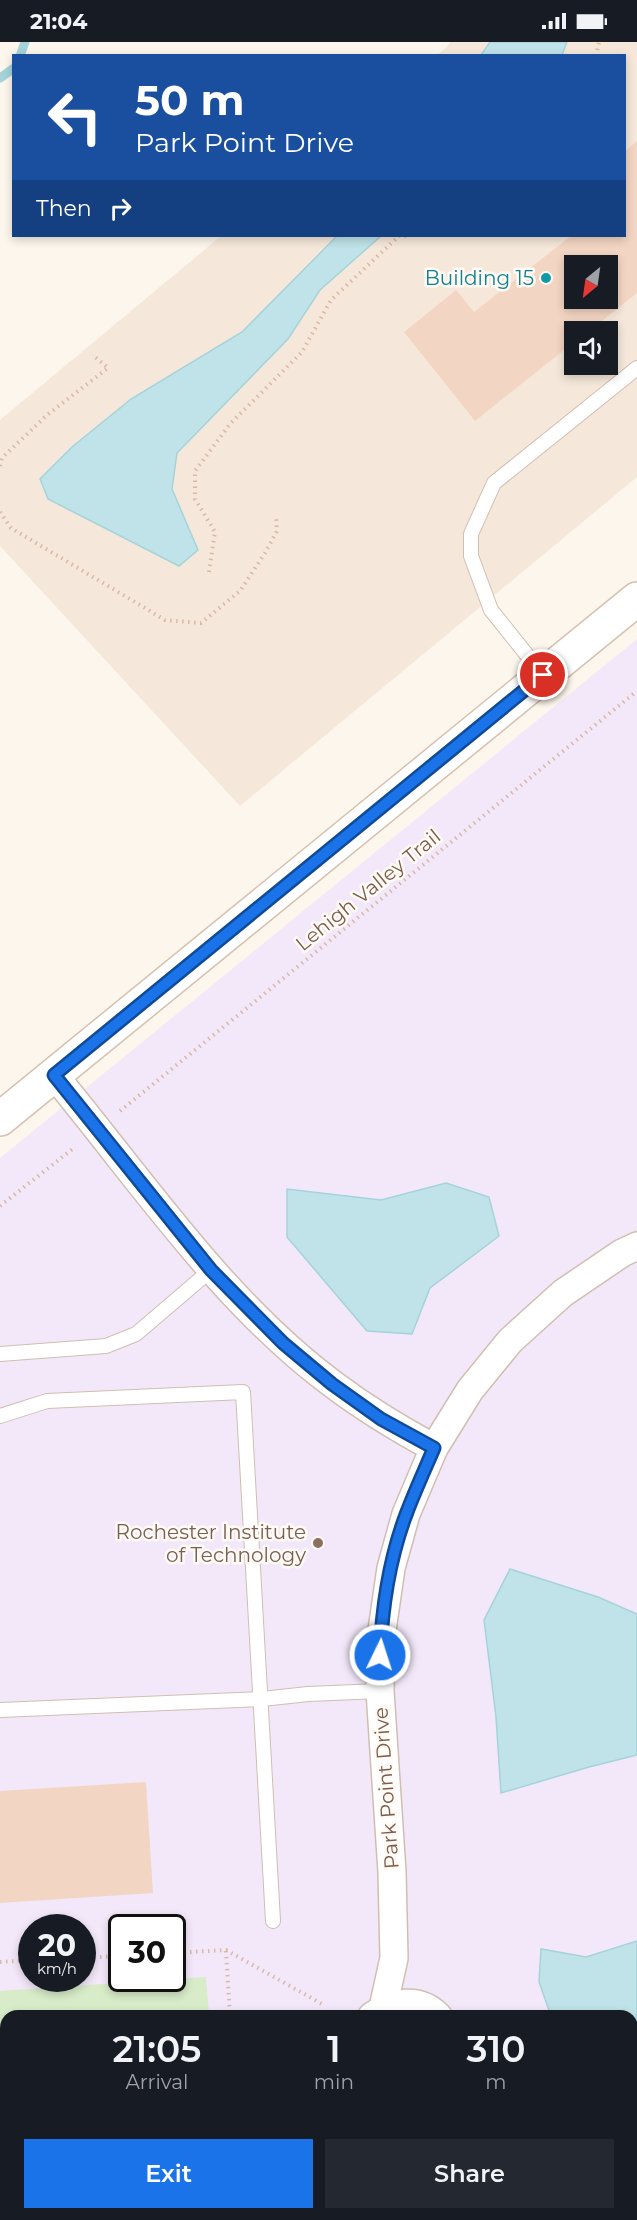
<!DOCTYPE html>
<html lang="en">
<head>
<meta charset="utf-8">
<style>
	:root { --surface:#171b24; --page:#242831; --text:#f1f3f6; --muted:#9ea1a6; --accent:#1a73e8 }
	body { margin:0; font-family:Montserrat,sans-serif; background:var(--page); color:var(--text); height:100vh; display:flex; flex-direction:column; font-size:22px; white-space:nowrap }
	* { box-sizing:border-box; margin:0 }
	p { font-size:20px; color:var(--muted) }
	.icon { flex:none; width:33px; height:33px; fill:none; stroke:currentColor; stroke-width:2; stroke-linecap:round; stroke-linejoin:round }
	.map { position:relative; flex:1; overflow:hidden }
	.drawer { position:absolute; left:0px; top:1968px; width:638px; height:210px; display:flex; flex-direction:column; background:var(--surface); border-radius:18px 18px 0 0; box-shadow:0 3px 9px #0003 }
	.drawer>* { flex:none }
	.banner { position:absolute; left:12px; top:12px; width:614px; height:183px; border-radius:0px; box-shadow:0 3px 9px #0003; background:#1a4fa0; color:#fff; overflow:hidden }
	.needle { width:39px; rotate:209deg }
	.buttons { position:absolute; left:564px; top:213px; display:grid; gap:12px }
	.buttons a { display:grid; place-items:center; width:54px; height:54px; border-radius:0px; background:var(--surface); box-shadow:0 3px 9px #0003; font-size:30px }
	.speed { position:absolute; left:18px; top:1872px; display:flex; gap:12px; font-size:30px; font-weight:700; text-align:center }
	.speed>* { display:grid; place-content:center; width:78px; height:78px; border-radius:50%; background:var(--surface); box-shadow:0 3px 9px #0003; line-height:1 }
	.speed small { font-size:15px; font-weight:400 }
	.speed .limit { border:3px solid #111; border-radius:9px; background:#fff; color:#111 }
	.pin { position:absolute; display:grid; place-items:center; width:51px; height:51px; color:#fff; margin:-26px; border:3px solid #fff; border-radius:50%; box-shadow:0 2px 6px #0007 }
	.me { position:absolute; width:66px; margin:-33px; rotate:4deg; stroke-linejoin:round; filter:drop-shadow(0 0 4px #0008) }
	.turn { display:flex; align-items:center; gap:21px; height:126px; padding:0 24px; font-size:27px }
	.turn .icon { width:78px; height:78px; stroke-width:2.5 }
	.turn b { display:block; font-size:42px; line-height:51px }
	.then { display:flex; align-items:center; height:57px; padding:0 24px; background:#0003; gap:12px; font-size:22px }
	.eta { display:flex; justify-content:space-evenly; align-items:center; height:102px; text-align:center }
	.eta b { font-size:36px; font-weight:600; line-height:42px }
	.action { display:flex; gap:12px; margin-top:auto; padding:12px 24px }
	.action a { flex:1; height:69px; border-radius:0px; background:var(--accent); color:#fff; font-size:24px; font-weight:600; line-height:69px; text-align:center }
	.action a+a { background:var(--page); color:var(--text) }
	.status { display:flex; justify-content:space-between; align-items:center; height:42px; padding:0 30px; background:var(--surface); direction:ltr }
	.status svg { height:16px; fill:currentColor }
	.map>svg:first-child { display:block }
	.residential { fill:#f5e8da; fill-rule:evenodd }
	.education { fill:#f3e8fa; fill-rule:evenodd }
	.green { fill:#d8ecc9 }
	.water { fill:#bfe3e8; stroke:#a5d3da; stroke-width:1.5 }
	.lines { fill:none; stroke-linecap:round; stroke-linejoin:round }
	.stream { stroke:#a5d3da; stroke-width:9 }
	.building { fill:#f3d5c3; fill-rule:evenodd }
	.lane-casing { stroke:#d1beb0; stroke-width:16 }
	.street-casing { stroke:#d1beb0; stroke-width:30 }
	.secondary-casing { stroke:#d6c0b0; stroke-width:36 }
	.path { stroke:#d9b8a5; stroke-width:4; stroke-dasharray:1.5 4.5; stroke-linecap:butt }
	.lane { stroke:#fff; stroke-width:14 }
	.street { stroke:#fff; stroke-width:27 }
	.secondary { stroke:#fff; stroke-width:33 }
	.route-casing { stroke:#114b97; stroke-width:15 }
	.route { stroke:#1a73e8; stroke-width:10 }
	.culture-dot { fill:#0f9aa8; stroke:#fffaf3; stroke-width:2 }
	.education-dot { fill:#8d6e63; stroke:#fffaf3; stroke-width:2 }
	.labels { text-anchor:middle; stroke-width:5; stroke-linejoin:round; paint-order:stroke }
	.culture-label { font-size:20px; fill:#0d838f; stroke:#fffaf3; text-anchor:end }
	.street-label { font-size:20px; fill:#7a5c4d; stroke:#fffaf3 }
	.education-label { font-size:20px; fill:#785e54; stroke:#fffaf3; text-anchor:end }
</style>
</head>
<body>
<div class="status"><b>21:04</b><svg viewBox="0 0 49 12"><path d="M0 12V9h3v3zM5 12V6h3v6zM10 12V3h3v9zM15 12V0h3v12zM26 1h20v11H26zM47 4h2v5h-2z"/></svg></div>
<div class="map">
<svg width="637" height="2178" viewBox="0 0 637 2178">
	<rect width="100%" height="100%" fill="#fdf6ec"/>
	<path class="residential" d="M450,0H637V435L240,764L0,504V378L221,194H624V14L437,13L447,5ZM574,224H608V256H574ZM574,290H608V322H574Z"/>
	<path class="education" d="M637,597V2178H0V1116ZM32,1886H82V1936H32ZM122,1886H172V1936H122ZM6,1974H632V2172H6Z"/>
	<polygon class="green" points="206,1935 209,1971 203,1974 6,1974 6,2122 3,2122 0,2114 0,1949"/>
	<g class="water">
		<polygon points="490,0 567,0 562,13 481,13"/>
		<polygon points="337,194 381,194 320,248 288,297 177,411 172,447 198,508 179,524 48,457 40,437 72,405 131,357 242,290"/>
		<polygon points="446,1141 489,1155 499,1194 430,1246 412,1292 367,1289 287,1195 287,1147 381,1158"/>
		<polygon points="510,1527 598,1555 637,1572 637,1713 589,1725 501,1751 496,1675 484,1578"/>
		<polygon points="637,1899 637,2103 632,2104 632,1974 551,1974 539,1940 541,1907 586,1915"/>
	</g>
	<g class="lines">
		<g class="stream">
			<polyline points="20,14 25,0"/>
			<polyline points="0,36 14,26"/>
		</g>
	</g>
	<g class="building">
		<path d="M637,99V251L588,290H574V300L475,379L404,290L456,248L474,270L571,194H624V110ZM574,224H608V256H574Z"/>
		<polygon points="146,1740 153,1851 0,1861 0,1749"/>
	</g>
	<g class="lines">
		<defs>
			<g id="lane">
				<polyline points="543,633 491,568 471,514 471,492 494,441 637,326"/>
				<polyline points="0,1312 106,1304 136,1292 211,1228"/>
				<polyline points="0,1374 47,1359 243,1350 273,1879"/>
				<polyline points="0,1668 262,1657 308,1652 380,1649"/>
			</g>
			<g id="street">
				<path d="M54,1033C141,1138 223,1261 334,1343C366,1367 399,1387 434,1406"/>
				<polyline points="383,1966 394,1916 392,1830 380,1649 381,1595 391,1526 406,1472 434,1406 470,1348 510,1299 563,1251 622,1211 637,1204"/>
				<path d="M372,1974C392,1960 419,1954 438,1974"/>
				<polyline points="412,2172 413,2178"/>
			</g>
			<polyline id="secondary" points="0,1077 637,557"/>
		</defs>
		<use href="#lane" class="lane-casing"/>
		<use href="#street" class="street-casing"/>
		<use href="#secondary" class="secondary-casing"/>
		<g class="path">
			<polyline points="596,14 599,0"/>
			<polyline points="0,424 2,416 47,373 108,326 94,314"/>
			<polyline points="0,470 11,486 165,578 201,581 240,549 265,511 277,489 276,474"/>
			<polyline points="209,530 215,490 195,457 195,429 230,382 302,310 331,258 399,194 407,194"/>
			<polyline points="120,1069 637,649"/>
			<polyline points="0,1164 75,1105"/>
			<polyline points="226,1909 230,1974"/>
			<polyline points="172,1911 226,1908 322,1962"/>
			<polyline points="82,1916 122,1914"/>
			<polyline points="0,1920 32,1918"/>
			<polyline points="0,2151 6,2151"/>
		</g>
		<use href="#lane" class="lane"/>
		<use href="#street" class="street"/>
		<use href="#secondary" class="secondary"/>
	</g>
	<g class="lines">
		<defs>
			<path id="route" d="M380,1613C382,1566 390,1514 407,1470C415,1449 425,1427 434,1406L381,1377L332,1342L283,1301L211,1228L54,1033L543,633"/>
		</defs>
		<use href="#route" class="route-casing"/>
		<use href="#route" class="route"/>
	</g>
	<circle class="culture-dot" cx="546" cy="236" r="6"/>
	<circle class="education-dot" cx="318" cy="1501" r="6"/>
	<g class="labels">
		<g class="culture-label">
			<text x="534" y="243">Building 15</text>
		</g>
		<g class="street-label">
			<text transform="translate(368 848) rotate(-39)" y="7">Lehigh Valley Trail</text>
			<text transform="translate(386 1746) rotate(-94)" y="7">Park Point Drive</text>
		</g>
		<g class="education-label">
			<text x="306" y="1497">Rochester Institute<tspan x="306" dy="23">of Technology</tspan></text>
		</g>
	</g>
</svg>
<div class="buttons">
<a><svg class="needle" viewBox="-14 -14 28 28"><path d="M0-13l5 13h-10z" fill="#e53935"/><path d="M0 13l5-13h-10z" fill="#9ea1a6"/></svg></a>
<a><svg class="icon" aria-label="sound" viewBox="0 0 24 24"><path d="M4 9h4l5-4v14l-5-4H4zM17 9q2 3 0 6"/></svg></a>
</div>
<div class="speed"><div>20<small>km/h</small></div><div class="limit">30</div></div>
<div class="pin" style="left:543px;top:633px;background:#d93025"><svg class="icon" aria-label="arrive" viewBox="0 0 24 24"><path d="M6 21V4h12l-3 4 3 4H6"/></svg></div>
<svg class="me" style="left:380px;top:1613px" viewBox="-20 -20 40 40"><circle r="17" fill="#1a73e8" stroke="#fff" stroke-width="3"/><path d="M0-11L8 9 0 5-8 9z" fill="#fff"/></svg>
<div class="banner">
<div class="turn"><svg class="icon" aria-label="left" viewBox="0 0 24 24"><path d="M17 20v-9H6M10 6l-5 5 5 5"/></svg><div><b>50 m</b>Park Point Drive</div></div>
<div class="then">Then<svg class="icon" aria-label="right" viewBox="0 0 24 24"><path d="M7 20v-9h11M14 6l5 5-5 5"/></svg></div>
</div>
<section class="drawer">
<div class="eta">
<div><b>21:05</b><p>Arrival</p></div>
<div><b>1</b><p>min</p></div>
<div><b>310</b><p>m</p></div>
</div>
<div class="action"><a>Exit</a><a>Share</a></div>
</section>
</div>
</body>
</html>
